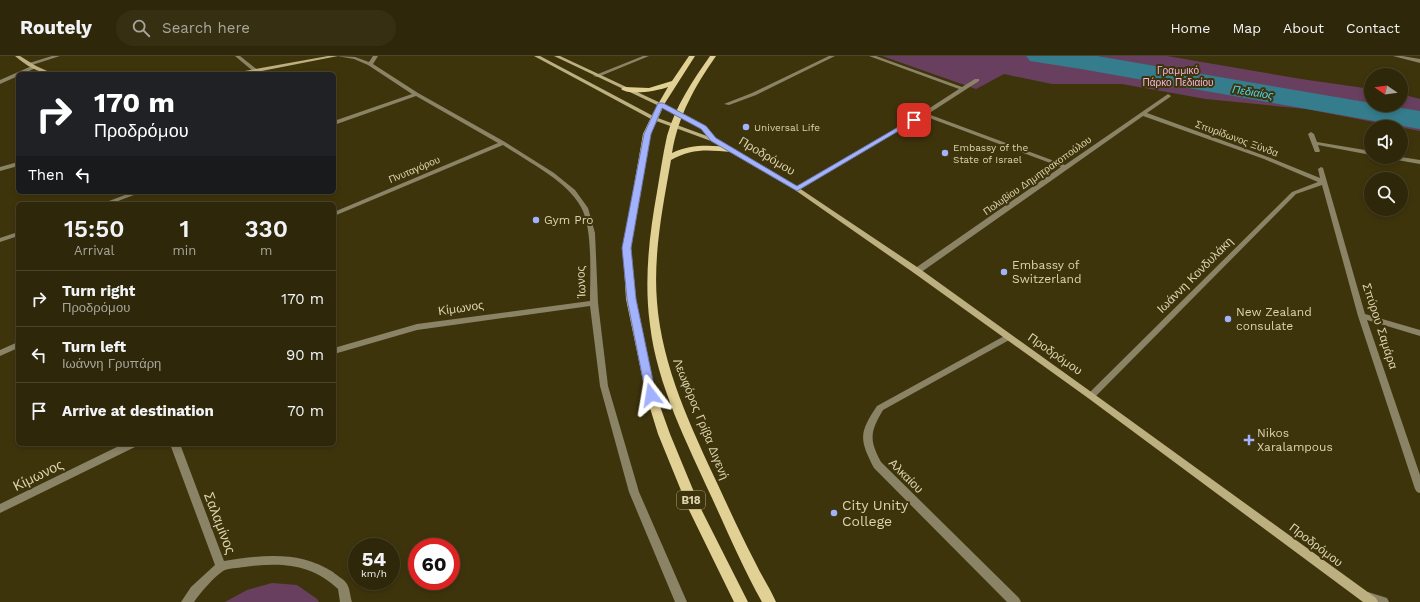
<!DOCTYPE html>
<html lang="en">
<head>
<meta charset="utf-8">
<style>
	:root { --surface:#2e2709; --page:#362f12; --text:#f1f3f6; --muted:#a7a59c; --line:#49442a }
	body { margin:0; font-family:"Work Sans",sans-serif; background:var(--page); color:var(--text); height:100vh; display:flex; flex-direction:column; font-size:15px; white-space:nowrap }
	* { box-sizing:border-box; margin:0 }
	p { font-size:13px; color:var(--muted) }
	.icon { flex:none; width:22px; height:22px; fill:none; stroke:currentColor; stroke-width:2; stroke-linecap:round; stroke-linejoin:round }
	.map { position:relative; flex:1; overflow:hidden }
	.drawer { position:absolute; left:16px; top:146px; width:320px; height:244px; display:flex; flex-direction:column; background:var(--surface); border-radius:6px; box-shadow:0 2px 6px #0003,0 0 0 1px var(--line) }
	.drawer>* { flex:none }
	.banner { position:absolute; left:16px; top:16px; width:320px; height:122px; border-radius:6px; box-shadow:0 2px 6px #0003,0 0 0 1px var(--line); background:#202124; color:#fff; overflow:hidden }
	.needle { width:26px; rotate:283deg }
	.buttons { position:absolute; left:1364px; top:12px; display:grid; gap:8px }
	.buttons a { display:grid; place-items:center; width:44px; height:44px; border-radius:50%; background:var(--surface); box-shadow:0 2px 6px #0003,0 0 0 1px var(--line); font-size:20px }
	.speed { position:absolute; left:348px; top:482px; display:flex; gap:8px; font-size:20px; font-weight:700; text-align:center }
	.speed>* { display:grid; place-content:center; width:52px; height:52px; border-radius:50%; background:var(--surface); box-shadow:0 2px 6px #0003,0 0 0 1px var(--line); line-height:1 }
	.speed small { font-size:10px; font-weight:400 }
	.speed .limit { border:6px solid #d22; background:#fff; color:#111 }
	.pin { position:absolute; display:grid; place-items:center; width:34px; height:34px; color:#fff; margin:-17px; border-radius:8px; box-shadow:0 2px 6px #0006 }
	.me { position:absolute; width:44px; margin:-22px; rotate:346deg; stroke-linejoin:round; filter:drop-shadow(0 0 3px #0008) }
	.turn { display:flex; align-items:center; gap:14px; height:84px; padding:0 12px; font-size:18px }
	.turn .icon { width:52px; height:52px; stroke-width:2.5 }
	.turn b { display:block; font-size:28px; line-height:34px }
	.then { display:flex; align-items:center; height:38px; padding:0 12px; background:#0003; gap:8px; font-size:15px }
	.eta { display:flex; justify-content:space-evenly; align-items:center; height:68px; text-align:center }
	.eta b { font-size:24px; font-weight:600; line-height:28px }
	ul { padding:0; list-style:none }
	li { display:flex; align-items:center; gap:12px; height:56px; padding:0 12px; border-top:1px solid var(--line) }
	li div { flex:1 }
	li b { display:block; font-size:15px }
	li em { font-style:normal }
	header { display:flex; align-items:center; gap:24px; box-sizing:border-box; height:56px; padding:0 20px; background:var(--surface); border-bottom:1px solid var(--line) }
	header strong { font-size:19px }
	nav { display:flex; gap:22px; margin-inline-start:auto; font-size:14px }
	.search { width:280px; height:36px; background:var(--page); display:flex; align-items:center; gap:10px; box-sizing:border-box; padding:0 14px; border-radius:22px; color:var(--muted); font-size:15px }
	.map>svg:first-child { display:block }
	.green { fill:#693f5f }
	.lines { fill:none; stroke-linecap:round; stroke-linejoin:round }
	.river { fill:#357c8c; fill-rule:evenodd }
	.street { fill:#8b8366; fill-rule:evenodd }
	.secondary { fill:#bcaf80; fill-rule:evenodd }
	.primary { fill:#e2d194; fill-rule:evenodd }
	.route { fill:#a3b2fc; stroke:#6a74a4 }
	.poi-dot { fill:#a3b2fc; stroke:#3e340c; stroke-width:1.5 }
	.labels { text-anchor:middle; stroke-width:4; stroke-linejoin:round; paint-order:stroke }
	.far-park-label { font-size:10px; fill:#f4b7e5; stroke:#3e340c }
	.far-poi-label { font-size:10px; fill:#dcd3af; stroke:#3e340c; text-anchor:start }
	.far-street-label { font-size:10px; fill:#dcd3af; stroke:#3e340c }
	.far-water-label { font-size:11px; font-style:italic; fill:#4ed7f5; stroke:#3e340c }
	.shield { fill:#3e340c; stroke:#ada37e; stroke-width:1 }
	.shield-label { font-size:11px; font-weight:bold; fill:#dcd3af }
	.street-label { font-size:12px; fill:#dcd3af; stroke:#3e340c }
	.poi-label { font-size:12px; fill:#dcd3af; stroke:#3e340c; text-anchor:start }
	.near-street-label { font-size:14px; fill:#dcd3af; stroke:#3e340c }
	.near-poi-label { font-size:14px; fill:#dcd3af; stroke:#3e340c; text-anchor:start }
</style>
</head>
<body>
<header>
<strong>Routely</strong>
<div class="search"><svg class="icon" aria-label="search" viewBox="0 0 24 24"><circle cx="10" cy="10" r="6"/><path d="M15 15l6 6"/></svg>Search here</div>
<nav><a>Home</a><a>Map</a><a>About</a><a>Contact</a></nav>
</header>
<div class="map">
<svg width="1420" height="546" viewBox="0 0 1420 546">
	<rect width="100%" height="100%" fill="#3e340c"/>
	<g class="green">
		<polygon points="882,0 1167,0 1301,23 1371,33 1371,49 1401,49 1401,38 1420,43 1420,75 1306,53 1206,43 1122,28 1052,28 1004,18 976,33"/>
		<polygon points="272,527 297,529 317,543 319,546 225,546 247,534"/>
	</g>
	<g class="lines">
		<polygon class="river" points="1026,0 1097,0 1371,47 1371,49 1383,49 1420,55 1420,73 1081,13 1030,5"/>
		<g class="street">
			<polygon points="52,0 60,0 29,10 26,8"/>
			<polygon points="235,0 240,0 259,15 254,16"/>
			<path d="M337,0L355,1L369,6L373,0H378L373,8L418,37L505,86L554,117L575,134L588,152L595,177L598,247L608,330L639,436L687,546H675L629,436L600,330L590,250L417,274L334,298V292L417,268L590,245C590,220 593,172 581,151C566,124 528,106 503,89L334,160V156L498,87L416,40L334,69V65L412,38L368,9L354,3Z"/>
			<polygon points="643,0 649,0 598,21 593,20"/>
			<polygon points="829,0 835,0 756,39 729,49 724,48 752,37"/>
			<polygon points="869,0 876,0 962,31 975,23 979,23 979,25 928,58 1065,109 1168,38 1171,40 1170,41 1147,57 1268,101 1320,122 1318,113 1321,111 1323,112 1365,258 1420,274 1420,280 1367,264 1420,419 1420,437 1417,436 1415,433 1358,260 1322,129 1296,138 1094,342 1088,342 1087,340 1088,338 1292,136 1318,126 1264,103 1143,60 920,217 914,217 913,215 914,213 1061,111 924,60 799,134 795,134 795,132 922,57 959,33"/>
			<polygon points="1393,0 1402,0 1420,3 1420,7"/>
			<polygon points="34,9 37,11 36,12 22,18 18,18 18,20 0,28 0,24"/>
			<polygon points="1311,76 1314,78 1317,86 1371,95 1371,99 1318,89 1320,95 1319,96 1315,96 1308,78"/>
			<polygon points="1388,101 1401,101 1420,104 1420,108 1391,103"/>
			<polygon points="18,106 18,110 0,115 0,111"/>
			<polygon points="133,136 142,136 110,148 101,148"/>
			<polygon points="18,176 18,180 0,186 0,182"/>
			<path d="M1008,278L1011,279L1012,281L1011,283L883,354C870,376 869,384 881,406L1019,542L1021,546H1007L874,412C859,383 859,377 877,350Z"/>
			<polygon points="18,286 18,292 0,300 0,294"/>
			<polygon points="123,388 137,388 135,391 0,457 0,448"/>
			<path d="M170,388H180L224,505C261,499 300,494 333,516C337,520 344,523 347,528C350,533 350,540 352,546H340L338,533C311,507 280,506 244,511C238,512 228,512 223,515C214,521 200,537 194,546H181L191,531L215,509Z"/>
			<polygon points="1368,536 1387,542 1389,546 1368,546 1364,545 1363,541 1364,537"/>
		</g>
		<g class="secondary">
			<path d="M15,0H20L36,10L54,18C40,18 25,9 15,0Z"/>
			<polygon points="328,0 338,0 247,18 236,18 239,16"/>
			<polygon points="534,0 540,0 655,61 707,80 702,72 678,59 554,0 560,0 682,57 706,70 715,83 799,132 920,213 1094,338 1376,542 1378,546 1363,546 1088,342 914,217 795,134 711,85 651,63"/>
		</g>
		<g class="primary">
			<path d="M689,0H695L665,47L651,78L631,192L636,243L656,339L670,378L701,453L748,546H734L689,454L658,378L646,339L626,243L623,192L643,78L653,57L668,31C657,35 630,40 621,33L624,31L649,32L672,25Z"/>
			<path d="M710,0H716C695,30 678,60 672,97C692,88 711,89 732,92L736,94L732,96C708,94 692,92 671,104C663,150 653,198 657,246C662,311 691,371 718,429C730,455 742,481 755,506C761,519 770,532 776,546H762C743,512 728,477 712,442C687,387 657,329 650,269C644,225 649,180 657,136C660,118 663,98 667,80C675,51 693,24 710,0Z"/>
		</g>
	</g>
	<polygon class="route" points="658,47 663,47 706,70 716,82 797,130 912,63 917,64 797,135 711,85 701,73 662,52 651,78 631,192 636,243 656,339 655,341 648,341 646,339 627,243 622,192 644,78"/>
	<g class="poi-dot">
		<circle cx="746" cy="71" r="4"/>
		<circle cx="945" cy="97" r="4"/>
		<circle cx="536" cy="164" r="4"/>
		<circle cx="1004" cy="216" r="4"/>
		<circle cx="1228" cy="263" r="4"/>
		<path d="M1247 378h4v4h4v4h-4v4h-4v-4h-4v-4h4z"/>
		<circle cx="834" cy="457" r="4"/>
	</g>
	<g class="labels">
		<g class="far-park-label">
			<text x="1178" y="18">Γραμμικό<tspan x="1178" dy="12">Πάρκο Πεδιαίου</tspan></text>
		</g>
		<g class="far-poi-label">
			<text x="754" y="75">Universal Life</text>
			<text x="953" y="95">Embassy of the<tspan x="953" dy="12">State of Israel</tspan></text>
		</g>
		<g class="far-street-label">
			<text transform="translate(1237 82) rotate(20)" y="4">Σπυρίδωνος Ξύνδα</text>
			<text transform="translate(414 113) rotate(-23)" y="4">Πνυταγόρου</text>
			<text transform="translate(1037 119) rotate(-35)" y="4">Πολυβίου Δημητρακοπούλου</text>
		</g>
		<g class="far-water-label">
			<text transform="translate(1253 36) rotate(9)" y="4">Πεδιαίος</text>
		</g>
		<rect class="shield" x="677" y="435" width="28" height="18" rx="3"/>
		<g class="shield-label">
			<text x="691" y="448">B18</text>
		</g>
		<g class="street-label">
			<text transform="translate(767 100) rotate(31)" y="4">Προδρόμου</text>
			<text transform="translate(1195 219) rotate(-45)" y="4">Ιωάννη Κονδυλάκη</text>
			<text transform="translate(581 226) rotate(-92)" y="4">Ίωνος</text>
			<text transform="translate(461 252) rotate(-8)" y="4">Κίμωνος</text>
			<text transform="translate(1380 270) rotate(72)" y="4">Σπύρου Σαμάρα</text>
			<text transform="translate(1055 298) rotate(35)" y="4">Προδρόμου</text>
			<text transform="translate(701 363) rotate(68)" y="4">Λεωφόρος Γρίβα Διγενή</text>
			<text transform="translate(906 420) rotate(45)" y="4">Αλκαίου</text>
			<text transform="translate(1316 489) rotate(37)" y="4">Προδρόμου</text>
		</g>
		<g class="poi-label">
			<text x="544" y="168">Gym Pro</text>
			<text x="1012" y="213">Embassy of<tspan x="1012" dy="14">Switzerland</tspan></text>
			<text x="1236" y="260">New Zealand<tspan x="1236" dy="14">consulate</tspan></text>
			<text x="1257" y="381">Nikos<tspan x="1257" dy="14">Xaralampous</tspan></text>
		</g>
		<g class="near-street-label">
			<text transform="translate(38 419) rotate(-26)" y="5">Κίμωνος</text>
			<text transform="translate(220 467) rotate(69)" y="5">Σαλαμίνος</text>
		</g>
		<g class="near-poi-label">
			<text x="842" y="454">City Unity<tspan x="842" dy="16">College</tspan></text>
		</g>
	</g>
</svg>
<div class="buttons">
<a><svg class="needle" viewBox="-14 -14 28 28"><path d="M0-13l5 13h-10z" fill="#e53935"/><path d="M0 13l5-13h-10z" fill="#a7a59c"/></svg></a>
<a><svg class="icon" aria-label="sound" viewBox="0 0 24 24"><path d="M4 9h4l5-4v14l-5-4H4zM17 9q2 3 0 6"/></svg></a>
<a><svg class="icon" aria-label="search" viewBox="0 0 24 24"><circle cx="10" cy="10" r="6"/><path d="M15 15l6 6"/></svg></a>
</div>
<div class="speed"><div>54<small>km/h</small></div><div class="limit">60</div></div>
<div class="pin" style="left:914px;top:64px;background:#d93025"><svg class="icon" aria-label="arrive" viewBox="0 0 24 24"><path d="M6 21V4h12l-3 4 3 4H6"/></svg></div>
<svg class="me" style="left:651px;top:339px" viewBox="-20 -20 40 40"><path d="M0-17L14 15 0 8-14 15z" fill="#a3b2fc" stroke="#fff" stroke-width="4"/></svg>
<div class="banner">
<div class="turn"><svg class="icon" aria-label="right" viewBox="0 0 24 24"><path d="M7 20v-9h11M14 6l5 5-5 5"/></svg><div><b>170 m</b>Προδρόμου</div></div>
<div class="then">Then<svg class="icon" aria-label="left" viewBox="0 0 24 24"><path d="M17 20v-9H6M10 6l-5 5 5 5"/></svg></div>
</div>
<section class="drawer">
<div class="eta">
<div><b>15:50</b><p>Arrival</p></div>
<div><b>1</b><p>min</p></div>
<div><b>330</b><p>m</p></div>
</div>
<ul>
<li><svg class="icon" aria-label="right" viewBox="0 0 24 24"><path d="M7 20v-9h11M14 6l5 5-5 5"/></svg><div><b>Turn right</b><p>Προδρόμου</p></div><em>170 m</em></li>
<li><svg class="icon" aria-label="left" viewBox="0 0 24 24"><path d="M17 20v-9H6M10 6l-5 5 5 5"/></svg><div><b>Turn left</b><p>Ιωάννη Γρυπάρη</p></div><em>90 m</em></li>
<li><svg class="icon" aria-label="arrive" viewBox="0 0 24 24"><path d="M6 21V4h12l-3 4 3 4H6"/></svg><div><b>Arrive at destination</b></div><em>70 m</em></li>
</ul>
</section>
</div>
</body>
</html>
